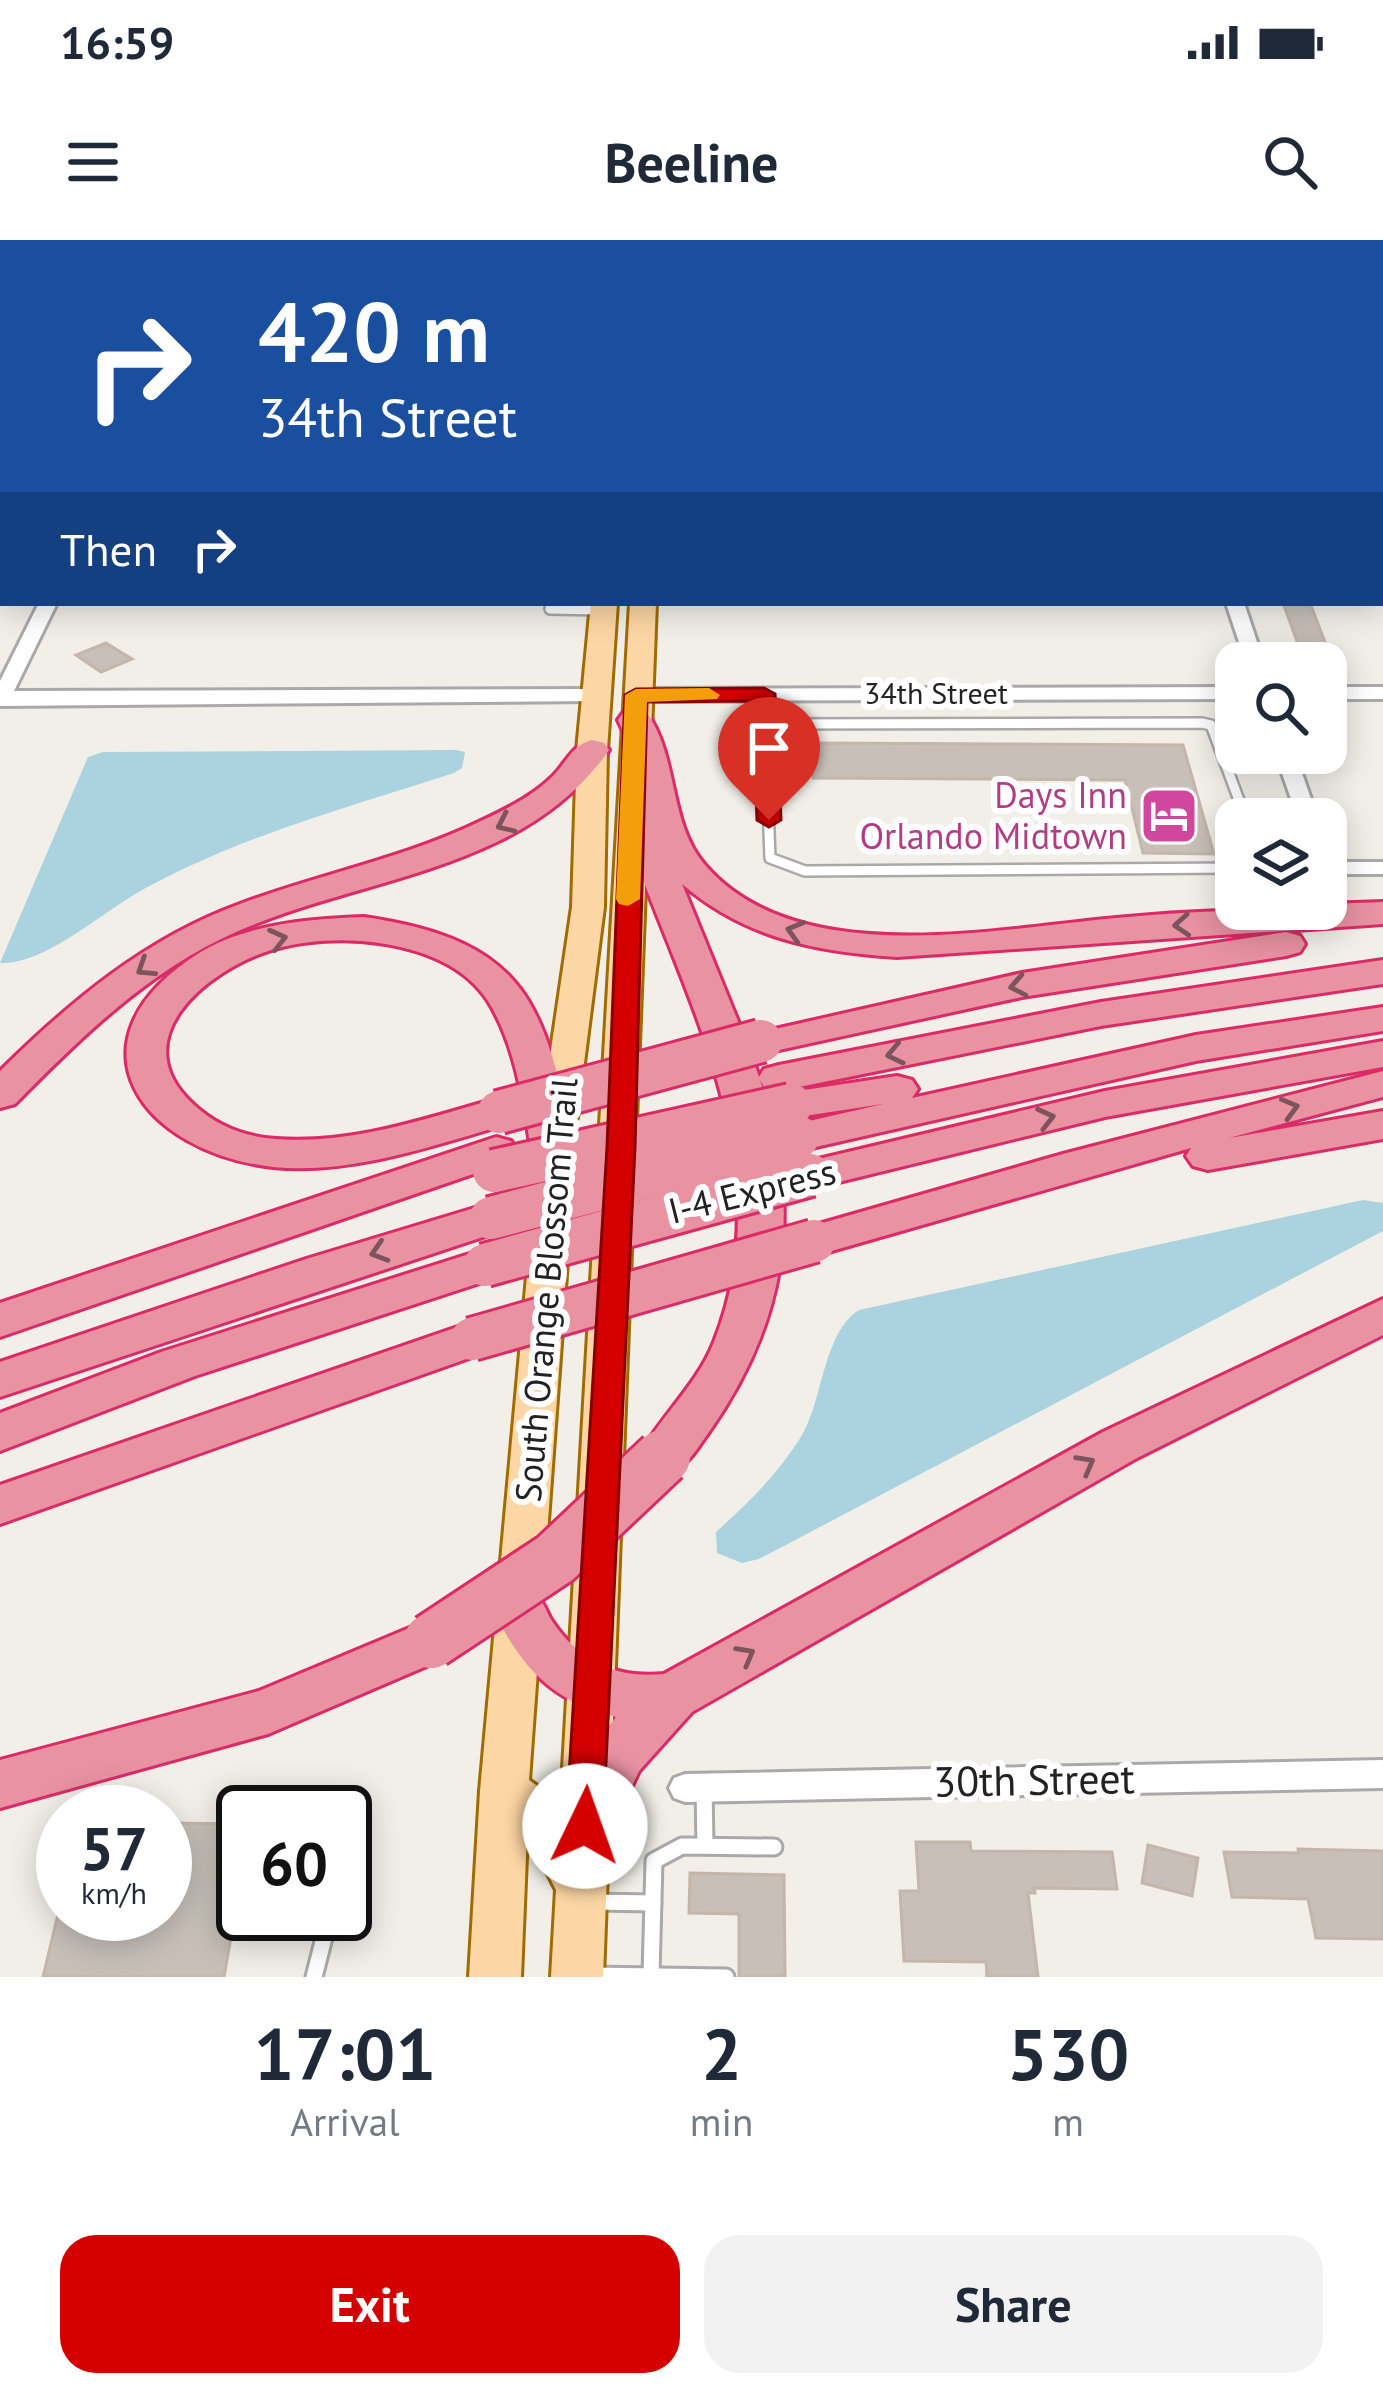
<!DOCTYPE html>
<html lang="en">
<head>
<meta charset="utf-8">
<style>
	:root { --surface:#fff; --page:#f2f2f3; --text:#1f2937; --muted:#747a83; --accent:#d40000 }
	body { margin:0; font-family:"PT Sans",sans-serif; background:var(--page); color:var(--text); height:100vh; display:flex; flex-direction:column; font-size:45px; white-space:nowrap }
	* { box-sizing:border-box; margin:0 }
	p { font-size:39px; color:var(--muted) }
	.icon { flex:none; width:66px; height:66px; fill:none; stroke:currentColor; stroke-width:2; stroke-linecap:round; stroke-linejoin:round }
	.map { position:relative; height:1737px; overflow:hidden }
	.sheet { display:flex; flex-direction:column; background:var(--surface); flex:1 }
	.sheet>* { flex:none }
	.top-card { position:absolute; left:0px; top:0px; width:1383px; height:366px; box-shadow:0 6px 30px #0003; background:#1a4fa0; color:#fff; overflow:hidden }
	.buttons { position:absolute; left:1215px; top:402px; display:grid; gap:24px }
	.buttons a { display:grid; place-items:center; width:132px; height:132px; border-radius:24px; background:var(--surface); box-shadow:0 6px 30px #0003; font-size:60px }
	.speed { position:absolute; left:36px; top:1545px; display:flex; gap:24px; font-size:60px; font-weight:700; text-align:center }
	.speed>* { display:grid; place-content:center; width:156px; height:156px; border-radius:50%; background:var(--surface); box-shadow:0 6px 30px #0003; line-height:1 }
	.speed small { font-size:30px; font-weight:400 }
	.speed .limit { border:6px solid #111; border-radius:18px; background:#fff; color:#111 }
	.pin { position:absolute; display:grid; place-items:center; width:102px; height:102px; color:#fff; margin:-123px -51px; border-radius:50% 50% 50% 0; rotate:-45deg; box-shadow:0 0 12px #0007 }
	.pin .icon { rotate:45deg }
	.me { position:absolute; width:132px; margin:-66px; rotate:3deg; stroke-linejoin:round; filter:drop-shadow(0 0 9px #0008) }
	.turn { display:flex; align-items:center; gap:42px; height:252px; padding:0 60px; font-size:54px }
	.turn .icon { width:156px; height:156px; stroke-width:2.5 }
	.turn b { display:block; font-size:84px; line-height:102px }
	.then { display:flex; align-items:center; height:114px; padding:0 60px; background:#0003; gap:24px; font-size:45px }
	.eta { display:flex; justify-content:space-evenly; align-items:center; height:204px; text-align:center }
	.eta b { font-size:72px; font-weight:700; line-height:84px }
	.cta { display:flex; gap:24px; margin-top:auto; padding:24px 60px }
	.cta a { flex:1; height:138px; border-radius:36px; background:var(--accent); color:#fff; font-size:48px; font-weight:700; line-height:138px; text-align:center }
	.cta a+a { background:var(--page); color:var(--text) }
	.status { display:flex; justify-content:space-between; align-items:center; height:84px; padding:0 60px; background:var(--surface); direction:ltr }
	.status svg { height:33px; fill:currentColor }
	header { display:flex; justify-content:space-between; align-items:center; height:156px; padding:0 60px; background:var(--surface); font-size:54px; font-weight:700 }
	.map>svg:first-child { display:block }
	.water { fill:#aad3df }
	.building { fill:#c7bfb8; stroke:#c4b6ab; stroke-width:3 }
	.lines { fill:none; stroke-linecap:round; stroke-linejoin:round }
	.service-far1-casing { stroke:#a9a9a9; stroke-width:14 }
	.service-casing { stroke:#a9a9a9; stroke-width:21 }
	.minor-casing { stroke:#a9a9a9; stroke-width:6 }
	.primary-casing { stroke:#a06b00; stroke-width:6 }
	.motorway-casing { stroke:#dc2a67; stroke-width:6 }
	.service-far1 { stroke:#fff; stroke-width:9 }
	.service { stroke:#fff; stroke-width:15 }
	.minor { fill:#fff; fill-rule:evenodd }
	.primary { fill:#fcd6a4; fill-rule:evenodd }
	.motorway { fill:#e892a2; fill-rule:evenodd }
	.motorway-bridge-far1-casing { stroke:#dc2a67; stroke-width:48; stroke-linecap:butt }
	.motorway-bridge-casing { stroke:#dc2a67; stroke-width:60; stroke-linecap:butt }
	.motorway-bridge-far1 { stroke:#e892a2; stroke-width:42 }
	.motorway-bridge { stroke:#e892a2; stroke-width:54 }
	.oneway { stroke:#7b545c }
	.route { fill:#d40000; stroke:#8a0000; stroke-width:3 }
	.slow { fill:#f59e0b }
	.labels { text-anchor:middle; stroke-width:12; stroke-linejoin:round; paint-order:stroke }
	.far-street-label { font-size:30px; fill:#222; stroke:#fff }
	.hotel-label { font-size:36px; fill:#b23c85; stroke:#fff; text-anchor:end }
	.street-label { font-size:36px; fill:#222; stroke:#fff }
	.near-street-label { font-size:42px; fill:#222; stroke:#fff }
</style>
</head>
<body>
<div class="status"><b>16:59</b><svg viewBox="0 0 49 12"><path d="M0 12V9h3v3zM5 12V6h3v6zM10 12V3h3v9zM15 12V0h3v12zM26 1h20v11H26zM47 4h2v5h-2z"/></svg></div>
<header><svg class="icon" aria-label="menu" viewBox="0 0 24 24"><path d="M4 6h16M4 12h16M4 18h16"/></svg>Beeline<svg class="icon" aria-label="search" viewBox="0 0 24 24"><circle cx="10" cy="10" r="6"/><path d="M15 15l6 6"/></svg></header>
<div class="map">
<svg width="1383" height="1737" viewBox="0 0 1383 1737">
	<rect width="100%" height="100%" fill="#f2efe9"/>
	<g class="water">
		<path d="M103,512L456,510L465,512L462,528L454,533C349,567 241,596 144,649C102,672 45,725 0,723L88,517Z"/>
		<path d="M1363,960L1383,963V991L759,1319L742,1323L717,1313L716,1292C749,1262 779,1233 802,1195C823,1160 823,1093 859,1070Z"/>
	</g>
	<g class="building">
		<polygon points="1283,363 1310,363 1333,423 1305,423"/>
		<polygon points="106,403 132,419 101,432 76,415"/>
		<polygon points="811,503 1183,505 1214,614 1143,613 1125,540 813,538"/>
		<polygon points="165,1583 243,1584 243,1629 224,1737 43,1737 58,1674 165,1674"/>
		<polygon points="916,1602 970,1602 971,1611 1112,1612 1117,1649 1034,1648 1035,1653 1028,1653 1038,1737 987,1737 986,1722 904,1721 900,1651 919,1651"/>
		<polygon points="1148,1605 1198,1618 1192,1656 1142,1643"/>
		<polygon points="1298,1609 1383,1611 1383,1699 1316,1698 1308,1659 1232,1657 1224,1612 1299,1613"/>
		<polygon points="690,1633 784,1635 785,1737 739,1737 739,1674 689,1673"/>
	</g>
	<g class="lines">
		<defs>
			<g id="service-far1">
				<polyline points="551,363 550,369 602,370"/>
				<polyline points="764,455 770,618 805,631 1236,628"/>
				<polyline points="765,484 1202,483 1211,485 1246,579"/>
			</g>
			<g id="service">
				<polyline points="704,1547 705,1606"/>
				<polyline points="594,1662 653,1663"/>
				<polyline points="589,1735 726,1737"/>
				<polyline points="651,1735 654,1621 682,1606 774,1607"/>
				<polyline points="314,1737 330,1674"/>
			</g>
			<g id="minor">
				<polygon points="212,0 226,0 211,3"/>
				<polygon points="652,0 1383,0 1383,6 1380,3"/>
				<rect x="1380" y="84" width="3" height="8"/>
				<rect x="0" y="86" width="3" height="8"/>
				<rect x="1380" y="184" width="3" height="10"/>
				<rect x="0" y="186" width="3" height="10"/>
				<rect x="1380" y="305" width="3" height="10"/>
				<rect x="0" y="308" width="3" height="10"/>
				<polygon points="39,363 57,363 14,451 596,449 606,455 596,461 0,466 0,441"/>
				<polygon points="1226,363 1244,363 1264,423 1246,423"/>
				<polygon points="1236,447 1236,459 636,461 626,455 636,449"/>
				<rect x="1326" y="447" width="57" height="12"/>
				<polygon points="1275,513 1295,513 1318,579 1298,579"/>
				<rect x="1326" y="622" width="57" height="12"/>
				<polygon points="1383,1520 1383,1548 685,1562 674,1558 669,1548 674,1538 685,1534"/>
			</g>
			<g id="primary">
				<rect x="649" y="0" width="20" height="3"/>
				<polygon points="591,363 617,363 607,510 604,667 577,878 572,886 546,886 541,878 572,667 577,510"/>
				<polygon points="630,363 656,363 603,1737 551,1737 556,1650 527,1593 521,1737 469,1737 480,1551 532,981 538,972 551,968 564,972 570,981 529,1540 561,1563"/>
			</g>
			<g id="motorway">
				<path d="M635,470L647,473C679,519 668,582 705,625C796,731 994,689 1116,678C1186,671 1256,669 1326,669V664L1383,662V684L897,717C816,712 745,698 682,644L744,796L1022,733L1286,692L1300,696L1305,704L1300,712L1286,716L1022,757L761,814L750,811L759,837L764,829L779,825L1101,762L1383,720V744L1101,786L779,851L764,847L760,840C804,969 787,1081 709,1192C690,1218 680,1241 646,1230L638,1217C660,1177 697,1145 714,1102C780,937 695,777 637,624L628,586L633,578L645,575L636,519L618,480L623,473Z"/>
				<path d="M592,500L604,503L609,510C521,637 350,636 221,699C141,738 76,802 15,864L0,868V831C70,762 146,698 240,664C320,634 406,618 483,580C507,569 534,555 553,536C567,522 572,505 592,500Z"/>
				<path d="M364,677C537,702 545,773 578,926L571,936L556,940L541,936L534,926C524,871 518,809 488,761C464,724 420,709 379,703C345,698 305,700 271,710C205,731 122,800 194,865C217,886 245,897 276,899C352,905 427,878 499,858L514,862L520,872L514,882C438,904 353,935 273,927C142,912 61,803 196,715C244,684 308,679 364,677Z"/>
				<polygon points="1383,767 1383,791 1196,821 798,911 783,907 777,897 783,887 883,864 791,878 776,875 770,865 776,855 791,852 897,836 912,840 918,849 912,858 1196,795"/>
				<polygon points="1383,801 1383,827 1105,877 810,949 795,945 788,935 795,925 810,921 1105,851"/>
				<polygon points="1383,831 1383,857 1229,898 1383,871 1383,899 1208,930 1193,926 1186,916 1191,908 814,1016 798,1012 792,1001 798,990 1063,914"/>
				<polygon points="496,897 511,901 517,911 511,921 0,1097 0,1063"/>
				<polygon points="491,963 507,967 513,978 507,989 0,1157 0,1122 306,1019"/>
				<polygon points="485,1009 501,1014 508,1025 501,1036 195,1136 0,1211 0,1173 161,1112"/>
				<path d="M1383,1059V1095L1137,1218L692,1472L639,1531L605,1603L585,1610L565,1603L556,1585C571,1546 589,1510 616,1477C553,1462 522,1428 494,1372L501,1357C513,1353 526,1348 537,1357C544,1361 547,1374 552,1381C579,1421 616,1439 664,1434L1103,1192Z"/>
				<polygon points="472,1082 489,1087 495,1099 489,1111 0,1284 0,1245"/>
				<polygon points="431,1379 450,1386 458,1401 450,1416 268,1494 0,1568 0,1520 259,1451"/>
			</g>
		</defs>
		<use href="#service-far1" class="service-far1-casing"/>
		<use href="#service" class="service-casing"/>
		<use href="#minor" class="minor-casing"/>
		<use href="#primary" class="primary-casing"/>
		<use href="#motorway" class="motorway-casing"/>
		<use href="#service-far1" class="service-far1"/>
		<use href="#service" class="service"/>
		<use href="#minor" class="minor"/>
		<use href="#primary" class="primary"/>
		<use href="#motorway" class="motorway"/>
		<defs>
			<g id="motorway-bridge-far1">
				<polyline points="499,872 761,801"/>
				<polyline points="494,931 791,865"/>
				<polyline points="491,978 798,897"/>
				<polyline points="485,1025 810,935"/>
				<polyline points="472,1099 814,1001"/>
			</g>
			<polyline id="motorway-bridge" points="431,1401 555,1319 663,1217"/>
		</defs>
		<use href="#motorway-bridge-far1" class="motorway-bridge-far1-casing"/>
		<use href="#motorway-bridge" class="motorway-bridge-casing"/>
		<use href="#motorway-bridge-far1" class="motorway-bridge-far1"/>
		<use href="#motorway-bridge" class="motorway-bridge"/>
	</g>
	<defs><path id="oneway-chevron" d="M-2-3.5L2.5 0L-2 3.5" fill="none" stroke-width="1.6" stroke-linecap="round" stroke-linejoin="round" transform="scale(3)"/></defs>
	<g class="oneway">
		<use href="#oneway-chevron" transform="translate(505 584) rotate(155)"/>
		<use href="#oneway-chevron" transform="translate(1182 685) rotate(176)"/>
		<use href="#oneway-chevron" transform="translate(795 691) rotate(-164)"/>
		<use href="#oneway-chevron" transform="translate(278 699) rotate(-14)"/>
		<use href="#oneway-chevron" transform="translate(145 728) rotate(147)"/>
		<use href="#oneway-chevron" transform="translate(1018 746) rotate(169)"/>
		<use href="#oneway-chevron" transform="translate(895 814) rotate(168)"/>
		<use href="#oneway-chevron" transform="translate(1290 868) rotate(-15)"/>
		<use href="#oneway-chevron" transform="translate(1046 878) rotate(-14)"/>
		<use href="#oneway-chevron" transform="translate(379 1012) rotate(163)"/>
		<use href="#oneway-chevron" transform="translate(1086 1224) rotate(-29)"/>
		<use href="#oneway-chevron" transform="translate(746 1415) rotate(-29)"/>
	</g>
	<polygon class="route" points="764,448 775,454 781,580 769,587 757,580 753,461 647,462 635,907 603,1586 598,1597 585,1602 572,1597 566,1586 607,907 625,455 636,449"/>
	<polygon class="slow" points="709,448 720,455 717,459 647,462 640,659 628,666 619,664 616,659 625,455 636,449"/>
	<defs>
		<symbol id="hotel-square" viewBox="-11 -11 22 22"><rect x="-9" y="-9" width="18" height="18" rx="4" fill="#d1479c" stroke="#fff"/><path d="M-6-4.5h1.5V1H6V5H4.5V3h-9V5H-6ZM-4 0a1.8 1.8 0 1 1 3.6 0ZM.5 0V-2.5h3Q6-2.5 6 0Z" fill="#fff"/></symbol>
	</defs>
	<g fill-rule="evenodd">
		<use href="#hotel-square" x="1136" y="543" width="66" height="66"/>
	</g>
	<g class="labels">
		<g class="far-street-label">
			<text x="936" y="464">34th Street</text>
		</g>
		<g class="hotel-label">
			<text x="1127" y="568">Days Inn<tspan x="1127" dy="41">Orlando Midtown</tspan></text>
		</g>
		<g class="street-label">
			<text transform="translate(752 951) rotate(-14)" y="13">I-4 Express</text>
			<text transform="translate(546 1050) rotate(-85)" y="13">South Orange Blossom Trail</text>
		</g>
		<g class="near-street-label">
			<text transform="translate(1034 1540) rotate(-1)" y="15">30th Street</text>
		</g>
	</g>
</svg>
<div class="buttons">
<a><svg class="icon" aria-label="search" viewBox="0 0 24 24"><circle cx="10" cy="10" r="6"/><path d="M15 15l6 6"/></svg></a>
<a><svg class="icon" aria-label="layers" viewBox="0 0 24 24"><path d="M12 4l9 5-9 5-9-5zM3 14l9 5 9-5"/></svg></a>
</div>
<div class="speed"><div>57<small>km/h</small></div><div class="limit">60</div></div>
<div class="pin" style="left:769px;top:580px;background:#d93025"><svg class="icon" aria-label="arrive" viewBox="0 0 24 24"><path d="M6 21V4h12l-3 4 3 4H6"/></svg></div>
<svg class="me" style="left:585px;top:1586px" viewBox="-20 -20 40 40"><circle r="19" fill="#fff"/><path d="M0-13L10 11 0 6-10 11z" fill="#d40000"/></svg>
<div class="top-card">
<div class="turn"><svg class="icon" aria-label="right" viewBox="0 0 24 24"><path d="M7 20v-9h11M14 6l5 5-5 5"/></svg><div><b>420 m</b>34th Street</div></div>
<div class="then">Then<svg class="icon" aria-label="right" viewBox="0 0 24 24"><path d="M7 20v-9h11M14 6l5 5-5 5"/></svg></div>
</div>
</div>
<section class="sheet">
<div class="eta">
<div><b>17:01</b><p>Arrival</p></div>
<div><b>2</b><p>min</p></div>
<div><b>530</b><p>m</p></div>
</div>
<div class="cta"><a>Exit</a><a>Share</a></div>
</section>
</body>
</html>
